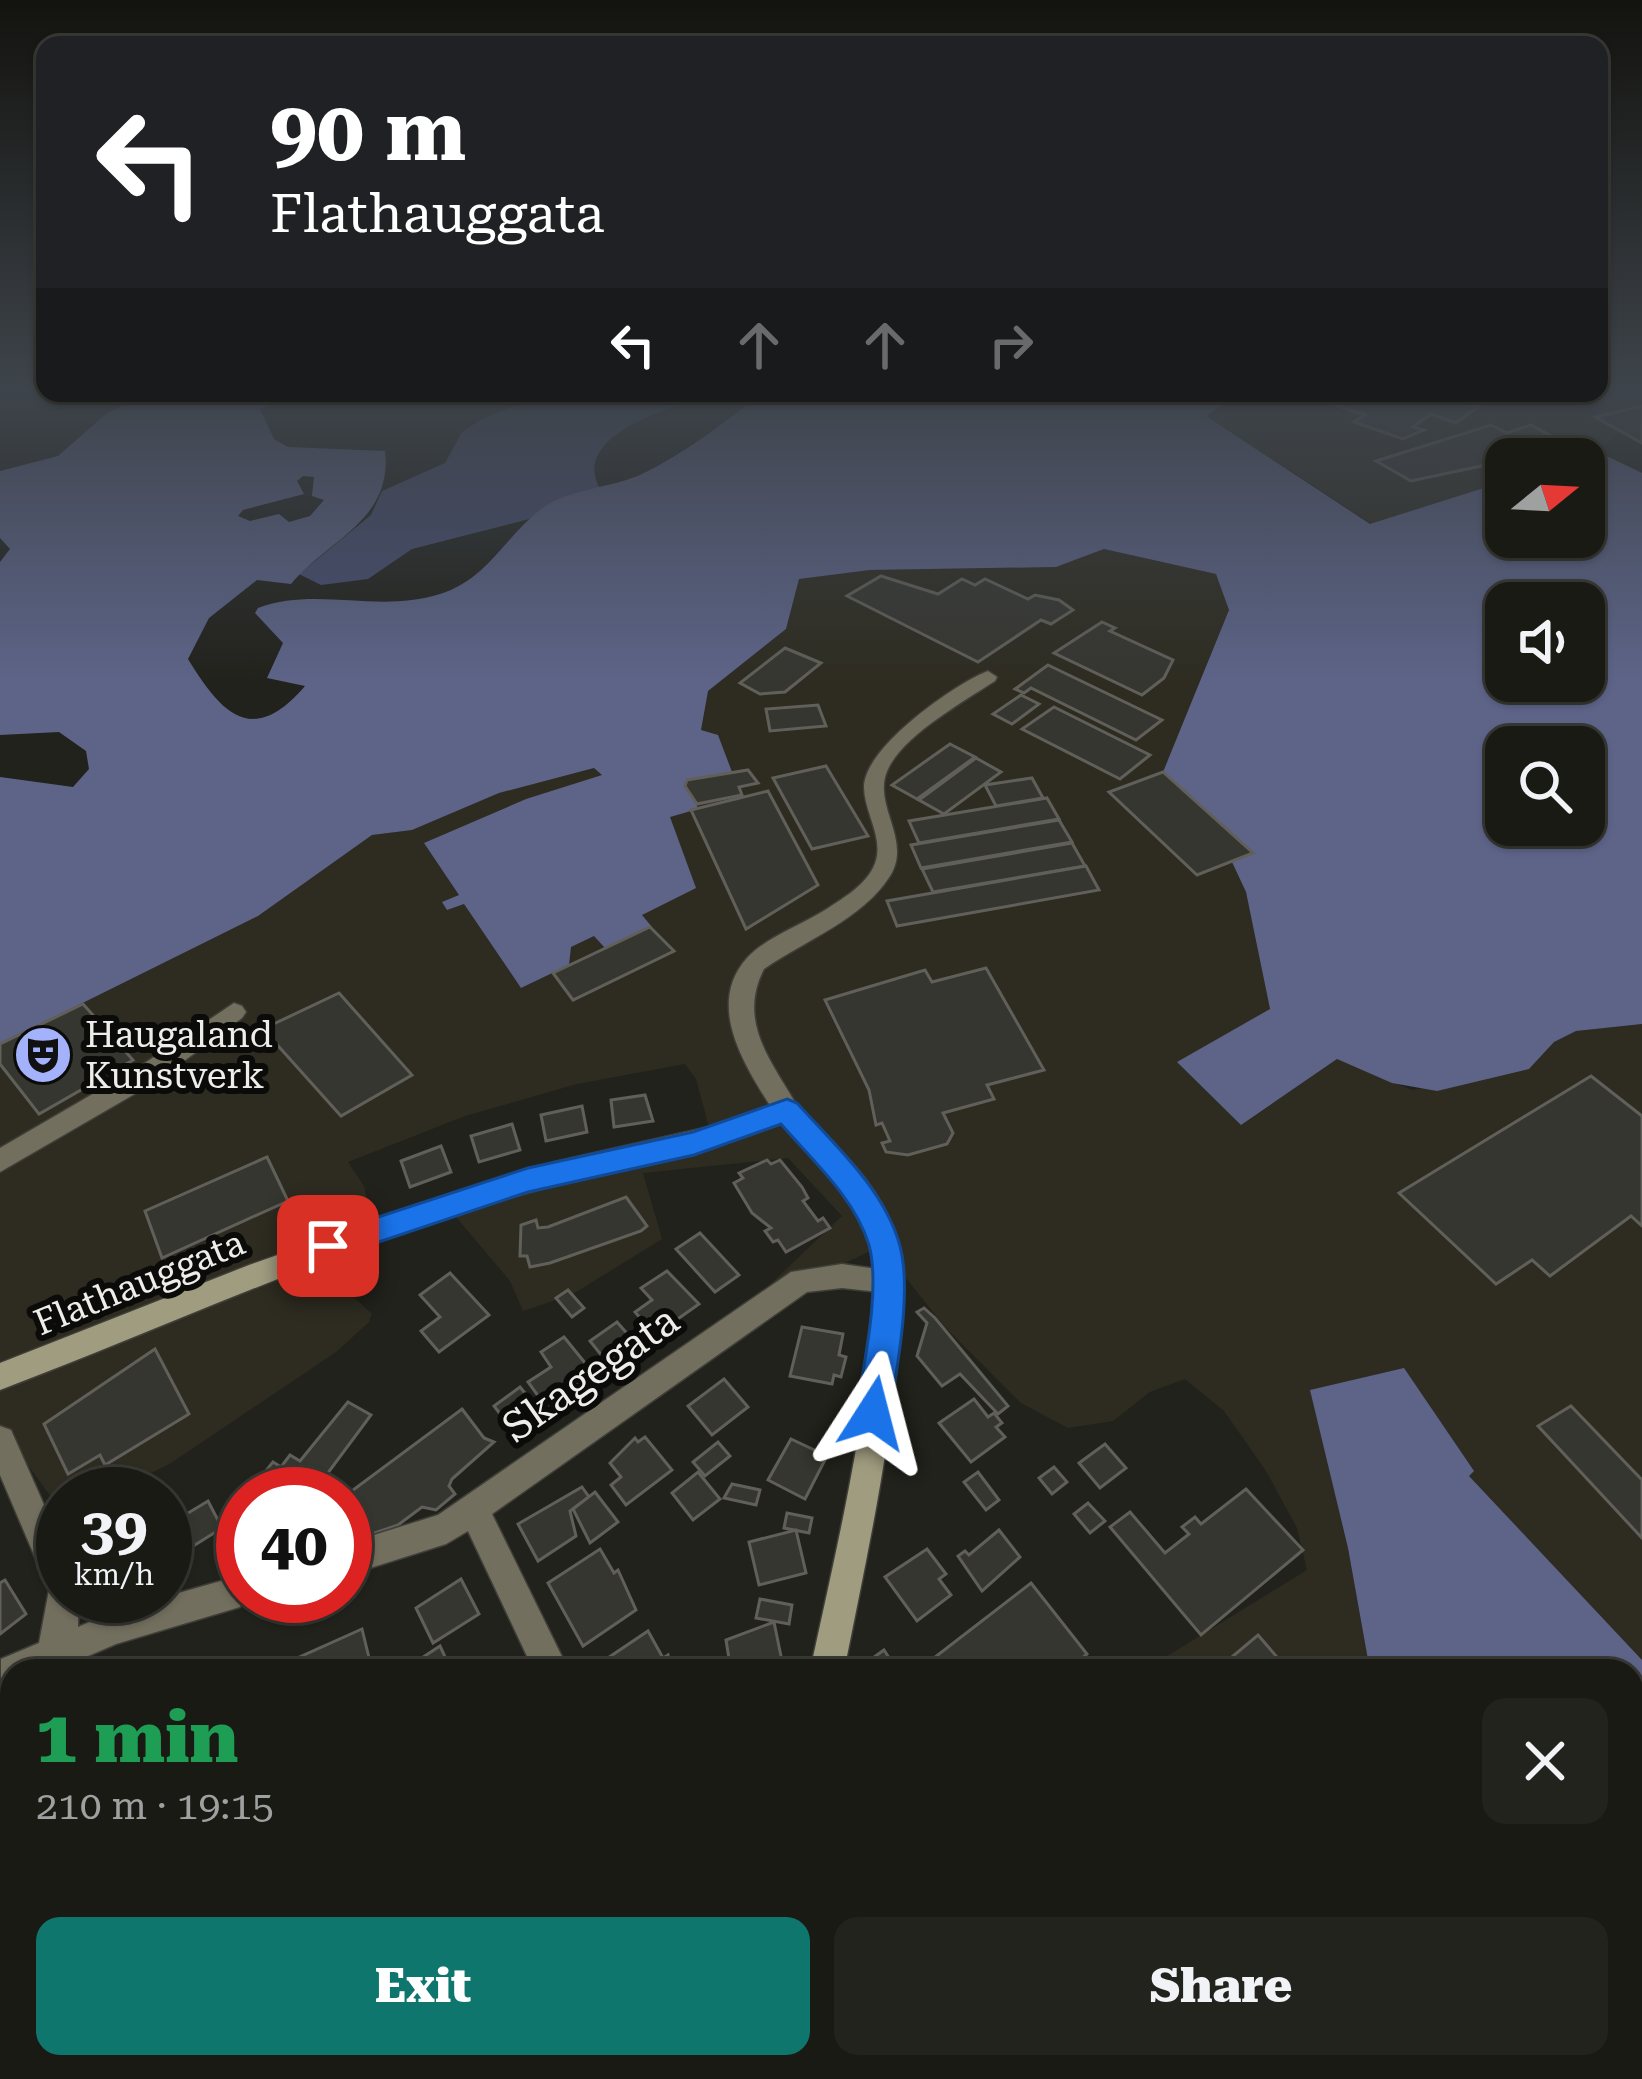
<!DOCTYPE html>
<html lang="en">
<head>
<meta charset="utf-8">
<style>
	:root { --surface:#1a1a15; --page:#23231e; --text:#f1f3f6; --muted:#9fa1a0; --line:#383834; --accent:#0f766e }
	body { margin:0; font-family:"Roboto Serif",serif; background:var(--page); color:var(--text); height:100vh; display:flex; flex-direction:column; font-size:45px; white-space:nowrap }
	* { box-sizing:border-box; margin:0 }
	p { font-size:39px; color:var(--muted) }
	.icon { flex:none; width:66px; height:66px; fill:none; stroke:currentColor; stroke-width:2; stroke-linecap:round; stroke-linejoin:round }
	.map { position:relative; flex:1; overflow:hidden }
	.side { position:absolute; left:0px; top:1659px; width:1644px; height:420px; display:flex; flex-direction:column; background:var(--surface); border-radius:36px 36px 0 0; box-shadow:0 3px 9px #0004,0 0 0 3px var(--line) }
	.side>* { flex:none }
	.top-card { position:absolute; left:36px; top:36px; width:1572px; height:366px; border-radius:24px; box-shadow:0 3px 9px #0004,0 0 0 3px var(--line); background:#202124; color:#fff; overflow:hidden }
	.needle { width:78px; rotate:72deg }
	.controls { position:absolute; left:1485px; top:438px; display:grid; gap:24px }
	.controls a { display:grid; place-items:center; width:120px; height:120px; border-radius:24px; background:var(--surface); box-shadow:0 3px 9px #0004,0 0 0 3px var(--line); font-size:60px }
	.speed { position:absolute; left:36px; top:1467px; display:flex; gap:24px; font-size:60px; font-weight:700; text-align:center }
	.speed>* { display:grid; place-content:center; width:156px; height:156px; border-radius:50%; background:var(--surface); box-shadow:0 3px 9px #0004,0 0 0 3px var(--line); line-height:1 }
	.speed small { font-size:30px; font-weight:400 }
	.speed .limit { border:18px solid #d22; background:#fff; color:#111 }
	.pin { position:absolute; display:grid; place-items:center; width:102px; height:102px; color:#fff; margin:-51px; border-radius:24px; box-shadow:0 6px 18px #0006 }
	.me { position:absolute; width:132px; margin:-66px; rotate:9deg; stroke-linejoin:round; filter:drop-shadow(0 0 9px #0008) }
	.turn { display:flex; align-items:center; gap:42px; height:252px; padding:0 36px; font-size:54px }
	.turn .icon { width:156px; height:156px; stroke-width:2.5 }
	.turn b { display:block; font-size:84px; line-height:102px }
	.lanes { display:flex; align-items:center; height:114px; padding:0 36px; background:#0003; justify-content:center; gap:60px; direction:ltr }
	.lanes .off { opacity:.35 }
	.round { display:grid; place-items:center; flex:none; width:126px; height:126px; border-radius:24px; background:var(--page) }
	.overview { display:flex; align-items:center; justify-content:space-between; height:204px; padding:0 36px }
	h1 { font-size:72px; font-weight:800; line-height:90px; color:#1e9e55 }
	.button { display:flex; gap:24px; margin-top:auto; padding:24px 36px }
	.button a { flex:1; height:138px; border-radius:24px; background:var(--accent); color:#fff; font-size:48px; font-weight:800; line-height:138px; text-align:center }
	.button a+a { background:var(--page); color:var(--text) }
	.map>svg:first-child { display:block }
	.built { fill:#2e2c21 }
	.forest { fill:#484e71 }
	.water { fill:#5d6488; fill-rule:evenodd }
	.building { fill:#363630; stroke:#605f59; stroke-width:3 }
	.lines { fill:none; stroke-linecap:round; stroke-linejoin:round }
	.street-casing { stroke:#3f3e39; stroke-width:3 }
	.secondary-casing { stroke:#3f3e39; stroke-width:3 }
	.street { fill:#726f5e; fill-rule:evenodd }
	.secondary { fill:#a09c80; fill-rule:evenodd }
	.route { fill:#1a73e8; stroke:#114b97; stroke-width:3 }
	.labels { text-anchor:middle; stroke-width:12; stroke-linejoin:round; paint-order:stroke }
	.poi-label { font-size:36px; fill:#eeedea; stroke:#0b0b09; text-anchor:start }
	.street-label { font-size:36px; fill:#eeedea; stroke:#0b0b09 }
	.near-street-label { font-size:42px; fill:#eeedea; stroke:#0b0b09 }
</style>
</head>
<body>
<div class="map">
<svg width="1642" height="2079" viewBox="0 0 1642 2079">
	<rect width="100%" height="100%" fill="#22221c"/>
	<g class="built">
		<polygon points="1242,393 1642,393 1642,417 1592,453 1573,459 1506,459 1506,481 1374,525 1206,416"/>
		<polygon points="1104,549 1216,574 1229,610 1163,772 1253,854 1233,862 1246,892 1270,1010 1241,1125 1337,1059 1412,1090 1529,1069 1554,1042 1576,1031 1642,1024 1642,1660 1468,1475 1473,1472 1348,1548 1370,1671 1143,1671 1307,1570 1297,1528 1266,1471 1224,1411 1185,1379 1150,1392 1113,1421 1068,1428 1021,1403 943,1325 881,1246 740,1313 842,1216 788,1158 643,1173 662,1239 573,1294 523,1311 510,1281 446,1205 710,1131 696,1079 685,1064 577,1084 465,1116 348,1162 364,1186 370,1214 324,1249 333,1278 372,1314 369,1322 336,1352 171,1463 109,1494 63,1494 63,1510 57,1505 0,1427 0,1044 258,916 372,835 412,830 499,793 594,768 603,775 526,799 425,843 460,895 447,909 464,904 521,988 569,965 570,947 594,936 651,927 642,916 670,816 687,780 708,691 786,629 799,579 870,570 1056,567"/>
	</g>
	<path class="forest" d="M545,393H666L677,406C646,416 574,443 600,489L566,497L533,518L412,549L368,579L321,585L299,574L371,515L382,491L445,463L462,432L482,419Z"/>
	<g class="water">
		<path d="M296,393L260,409L274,439L288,447L385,451C393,520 329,539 291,584L257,580L209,618L188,659C221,713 252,748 305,686L267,678L283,643L255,613L258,608C317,586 377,614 440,594C489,579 505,535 544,507C570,489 610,488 640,475C684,454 724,423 762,393H1242L1206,416L1370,524L1506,481V537H1584V459H1573L1598,452L1642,473V1024L1576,1031L1554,1042L1529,1069L1437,1091L1392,1083L1337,1059L1241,1125L1177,1062L1270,1009L1246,892L1232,862L1252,853L1163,772L1229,610L1216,574L1104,549L1056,567L870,570L799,579L786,629L708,691L701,730L718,735L732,772L688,780L698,809L670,817L696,888L642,915L652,927L605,948L594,936L571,947L569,965L521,988L464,904L447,910L442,902L459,895L424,843L526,799L602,775L594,768L499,793L412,830L372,835L258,916L0,1044V777L73,787L89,769L86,751L59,732L0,735V562L10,549L0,538V471L58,456L107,413L147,394ZM303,476L314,477L312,496L324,500L310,516L289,522L279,514L250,521L238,516L243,510L304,494L297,481ZM1506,603H1584V681H1506ZM1506,747H1584V825H1506Z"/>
		<polygon points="1404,1368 1474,1471 1469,1476 1642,1660 1642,2079 1199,2079 1210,2067 1632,2067 1632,1671 1370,1671 1348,1548 1310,1390"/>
	</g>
	<g class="building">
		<polygon points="1435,393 1478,407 1456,423 1431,414 1413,427 1424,430 1403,439 1354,422 1365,415 1302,394"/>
		<polygon points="1642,406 1642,443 1595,417"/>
		<polygon points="1491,425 1507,433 1531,425 1551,436 1539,439 1550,445 1514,457 1503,451 1485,457 1495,462 1486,465 1411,481 1376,461"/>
		<polygon points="881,576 938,594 962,579 975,585 985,579 1028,599 1035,595 1059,600 1073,610 1051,624 1041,620 978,662 847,596"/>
		<polygon points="1102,622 1115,628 1110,631 1173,660 1164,678 1142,695 1054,653"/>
		<polygon points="785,648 821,663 785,692 760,694 740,683"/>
		<polygon points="1048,665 1162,720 1136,740 1031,688 1024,693 1015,689"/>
		<polygon points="1021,695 1039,704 1012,724 993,714"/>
		<polygon points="818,705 826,726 770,731 766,709"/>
		<polygon points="1054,707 1150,755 1120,779 1022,729"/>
		<polygon points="950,744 975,757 917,799 892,785"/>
		<polygon points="976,758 1001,772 944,814 919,800"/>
		<polygon points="826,766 868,836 812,849 773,778"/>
		<polygon points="748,770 758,783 739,787 742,795 697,804 685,786 687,780"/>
		<polygon points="1163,772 1253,853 1197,875 1109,792"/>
		<polygon points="1032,778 1043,798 996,806 985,785"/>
		<polygon points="768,791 818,885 746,929 691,810"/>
		<polygon points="1047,798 1059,819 919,843 909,821"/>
		<polygon points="1059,820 1072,842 921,868 911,845"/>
		<polygon points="1072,843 1085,866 933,892 922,869"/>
		<polygon points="1086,866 1099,890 897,926 887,901"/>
		<polygon points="650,927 674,951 573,1000 553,973"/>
		<polygon points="986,968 1044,1070 987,1085 994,1099 943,1113 953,1133 947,1144 908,1155 886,1152 882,1143 890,1141 882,1123 876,1125 869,1090 825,1000 925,970 932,982"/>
		<polygon points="339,993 412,1075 341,1116 263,1029"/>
		<polygon points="83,1004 133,1060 39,1114 0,1064 0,1044"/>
		<polygon points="1591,1076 1642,1116 1642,1226 1631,1216 1550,1276 1532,1260 1496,1284 1399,1193"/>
		<polygon points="645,1095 653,1121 614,1127 611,1100"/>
		<polygon points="582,1106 587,1132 546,1141 541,1115"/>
		<polygon points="512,1124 520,1150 479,1162 471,1136"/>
		<polygon points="441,1146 451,1172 410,1187 401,1161"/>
		<polygon points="267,1157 288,1201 162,1258 145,1211"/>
		<polygon points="767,1160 771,1164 780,1160 802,1187 808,1198 803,1201 818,1221 823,1218 830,1228 786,1252 778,1240 773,1242 765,1231 771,1228 752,1213 734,1183 743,1178 739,1173"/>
		<polygon points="626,1197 647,1226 641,1231 550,1263 530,1267 527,1256 520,1256 521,1225 536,1220 538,1228 548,1227"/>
		<polygon points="700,1233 739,1275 715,1292 676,1249"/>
		<polygon points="667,1271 699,1304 655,1335 635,1312 652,1300 641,1288"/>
		<polygon points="450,1273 489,1315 439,1352 421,1331 440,1317 420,1295"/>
		<polygon points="568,1290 584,1308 572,1317 556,1298"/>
		<polygon points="924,1308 935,1318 1008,1406 998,1414 960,1374 942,1386 917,1356 927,1323 917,1312"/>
		<polygon points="617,1322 638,1346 610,1366 590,1341"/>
		<polygon points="802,1327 843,1334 839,1355 846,1357 841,1377 834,1375 832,1384 790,1376"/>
		<polygon points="564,1337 594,1374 546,1407 528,1382 551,1367 541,1352"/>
		<polygon points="155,1349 189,1414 105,1465 100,1455 68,1474 44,1424"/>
		<polygon points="724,1379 748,1407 712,1435 688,1406"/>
		<polygon points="520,1387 542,1414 515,1433 494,1406"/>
		<polygon points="974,1399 988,1417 994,1413 1002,1423 996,1427 1005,1437 971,1462 939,1423"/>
		<polygon points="348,1402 371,1415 316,1489 301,1480 290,1494 261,1494 252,1488 273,1462 281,1467 290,1455 300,1461"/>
		<polygon points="1571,1406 1642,1480 1642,1538 1538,1426"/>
		<polygon points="462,1409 484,1438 494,1442 452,1479 449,1486 455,1494 436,1510 422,1507 398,1525 345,1543 345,1496"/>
		<polygon points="645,1437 672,1470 626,1505 611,1485 621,1477 610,1463 635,1438 638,1442"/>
		<polygon points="791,1439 827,1456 805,1499 768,1480"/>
		<polygon points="718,1442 730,1456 705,1476 693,1462"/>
		<polygon points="1105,1444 1126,1468 1100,1488 1079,1463"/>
		<polygon points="1054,1467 1067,1482 1052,1494 1039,1478"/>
		<polygon points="698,1472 720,1499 693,1520 672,1493"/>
		<polygon points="978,1472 999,1500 986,1510 964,1482"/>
		<polygon points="732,1484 760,1490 756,1505 724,1498"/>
		<polygon points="582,1487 589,1497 570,1511 576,1536 538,1561 518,1524"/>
		<polygon points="1246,1489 1303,1550 1201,1635 1110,1527 1130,1512 1165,1553 1189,1534 1182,1527 1195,1517 1201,1524"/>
		<polygon points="595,1492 618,1522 590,1543 573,1509"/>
		<polygon points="208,1501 222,1528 166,1563 165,1527"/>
		<polygon points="1088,1503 1105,1521 1090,1533 1074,1514"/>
		<polygon points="787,1513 812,1518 809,1533 784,1528"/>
		<polygon points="796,1530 806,1573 759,1585 749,1542"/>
		<polygon points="999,1530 1020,1557 982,1591 958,1556 965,1551 969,1555"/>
		<polygon points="600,1549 614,1573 618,1570 636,1610 583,1646 548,1583"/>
		<polygon points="927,1549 946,1574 939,1579 951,1595 917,1621 885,1577"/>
		<polygon points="461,1579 479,1614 433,1643 416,1608"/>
		<polygon points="5,1580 26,1614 0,1634 0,1583"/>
		<polygon points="1031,1583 1087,1654 1067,1671 917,1671"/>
		<polygon points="760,1599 792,1605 789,1624 756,1618"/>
		<polygon points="774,1622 784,1671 731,1671 726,1640"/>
		<polygon points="362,1629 372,1670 295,1671 293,1660"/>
		<polygon points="648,1631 663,1658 668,1655 671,1671 599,1671 596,1666"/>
		<polygon points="1258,1635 1289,1671 1234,1671 1226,1662"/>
		<polygon points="440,1646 447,1661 432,1671 410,1671 408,1667"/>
		<polygon points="884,1650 897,1670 855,1671"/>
		<polygon points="195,2067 274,2067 278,2078 199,2079"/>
		<polygon points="430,2067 456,2067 462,2079 415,2079"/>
		<polygon points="1021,2067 1190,2067 1199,2079 1028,2079"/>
	</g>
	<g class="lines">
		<defs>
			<g id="street">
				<path d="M988,671L997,677L995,681C963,702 904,735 888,769C871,805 913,839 890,876C863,919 804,941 764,969C736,1024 774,1064 800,1111L796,1118H778C751,1075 702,1008 747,958C765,938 801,925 825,910C842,899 864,886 873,868C887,841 864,814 864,787C864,748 954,684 988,671Z"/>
				<polygon points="234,1003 242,1006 246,1012 242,1018 157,1081 0,1172 0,1148 139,1067"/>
				<polygon points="842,1264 898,1272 902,1281 898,1290 888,1293 842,1288 807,1292 492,1514 569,1671 534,1671 468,1531 446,1544 345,1576 345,1544 438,1515 791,1272"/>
				<polygon points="0,1426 11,1430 63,1548 63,1596 79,1596 78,1627 115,1611 228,1579 240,1583 244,1596 240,1607 116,1644 65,1666 63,1671 12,1671 12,1687 1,1683 1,1659 39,1643 49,1590 0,1475"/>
				<polygon points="12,1776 12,1849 0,1854 0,1781"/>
				<polygon points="88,2067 140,2067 135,2079 83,2079"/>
				<polygon points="676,2067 731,2067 726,2079 671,2079"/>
			</g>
			<g id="secondary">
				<path d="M787,1101L796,1104C832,1143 880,1182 895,1235C906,1273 902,1315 898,1354C888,1461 865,1566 844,1671H810C833,1565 858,1460 870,1352C874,1314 879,1271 867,1233C854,1190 812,1155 783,1123C678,1164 565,1178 458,1213C302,1264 153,1332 0,1390V1363L249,1265L456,1192L555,1162L722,1124Z"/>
				<polygon points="751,2067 791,2067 793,2079 753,2079"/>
			</g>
		</defs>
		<use href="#street" class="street-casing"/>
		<use href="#secondary" class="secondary-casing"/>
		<use href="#street" class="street"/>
		<use href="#secondary" class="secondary"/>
	</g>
	<linearGradient id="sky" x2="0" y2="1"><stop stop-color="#13130f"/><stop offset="0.57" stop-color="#3e444b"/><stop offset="1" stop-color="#3e444b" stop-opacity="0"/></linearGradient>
	<rect width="1642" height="684" fill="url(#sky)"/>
	<path class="route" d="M787,1099L797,1103C834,1144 885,1190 900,1246C912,1292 897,1366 890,1413L885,1425L873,1429L861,1425L856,1413C863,1368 881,1290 869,1245C855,1198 812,1160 781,1124L694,1155L528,1192L328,1259L312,1246L317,1237L528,1168L693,1132Z"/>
	<defs>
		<symbol id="theatre-disc" viewBox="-11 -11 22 22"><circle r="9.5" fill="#a4b2fc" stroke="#0b0b09"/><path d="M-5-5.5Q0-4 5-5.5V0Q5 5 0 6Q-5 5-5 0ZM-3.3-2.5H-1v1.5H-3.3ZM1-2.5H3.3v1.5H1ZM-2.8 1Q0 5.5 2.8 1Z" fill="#111"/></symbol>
	</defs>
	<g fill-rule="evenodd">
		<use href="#theatre-disc" x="10" y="1022" width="66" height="66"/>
	</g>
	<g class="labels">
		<g class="poi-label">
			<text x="85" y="1047">Haugaland<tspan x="85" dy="41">Kunstverk</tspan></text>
		</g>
		<g class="street-label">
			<text transform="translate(139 1282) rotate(-22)" y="13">Flathauggata</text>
		</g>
		<g class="near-street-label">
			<text transform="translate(590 1373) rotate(-35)" y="15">Skagegata</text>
		</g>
	</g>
</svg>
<div class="controls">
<a><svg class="needle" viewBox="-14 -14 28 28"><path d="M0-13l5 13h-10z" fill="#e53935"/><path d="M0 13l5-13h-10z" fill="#9fa1a0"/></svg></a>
<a><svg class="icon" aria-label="sound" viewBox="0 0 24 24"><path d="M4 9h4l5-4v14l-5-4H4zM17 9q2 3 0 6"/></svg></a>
<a><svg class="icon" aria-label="search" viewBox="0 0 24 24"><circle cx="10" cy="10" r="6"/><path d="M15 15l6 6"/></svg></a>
</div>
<div class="speed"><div>39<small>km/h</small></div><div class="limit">40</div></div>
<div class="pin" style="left:328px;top:1246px;background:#d93025"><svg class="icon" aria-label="arrive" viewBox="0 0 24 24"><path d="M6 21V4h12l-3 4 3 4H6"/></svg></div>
<svg class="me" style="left:873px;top:1413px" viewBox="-20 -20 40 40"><path d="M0-17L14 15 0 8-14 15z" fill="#1a73e8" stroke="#fff" stroke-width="4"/></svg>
<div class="top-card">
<div class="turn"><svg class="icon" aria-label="left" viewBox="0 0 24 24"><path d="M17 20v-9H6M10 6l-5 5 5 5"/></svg><div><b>90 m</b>Flathauggata</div></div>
<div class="lanes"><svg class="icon" aria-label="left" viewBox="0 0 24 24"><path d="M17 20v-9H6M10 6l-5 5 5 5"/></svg><svg class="icon off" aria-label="ahead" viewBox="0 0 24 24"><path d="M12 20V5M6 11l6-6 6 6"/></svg><svg class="icon off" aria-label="ahead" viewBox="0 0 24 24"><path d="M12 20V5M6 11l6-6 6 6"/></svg><svg class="icon off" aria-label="right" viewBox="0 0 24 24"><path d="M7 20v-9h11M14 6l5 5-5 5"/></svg></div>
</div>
<section class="side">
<div class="overview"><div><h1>1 min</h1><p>210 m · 19:15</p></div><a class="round"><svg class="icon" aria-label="close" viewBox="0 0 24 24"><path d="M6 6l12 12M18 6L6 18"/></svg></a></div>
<div class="button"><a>Exit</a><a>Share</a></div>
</section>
</div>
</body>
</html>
